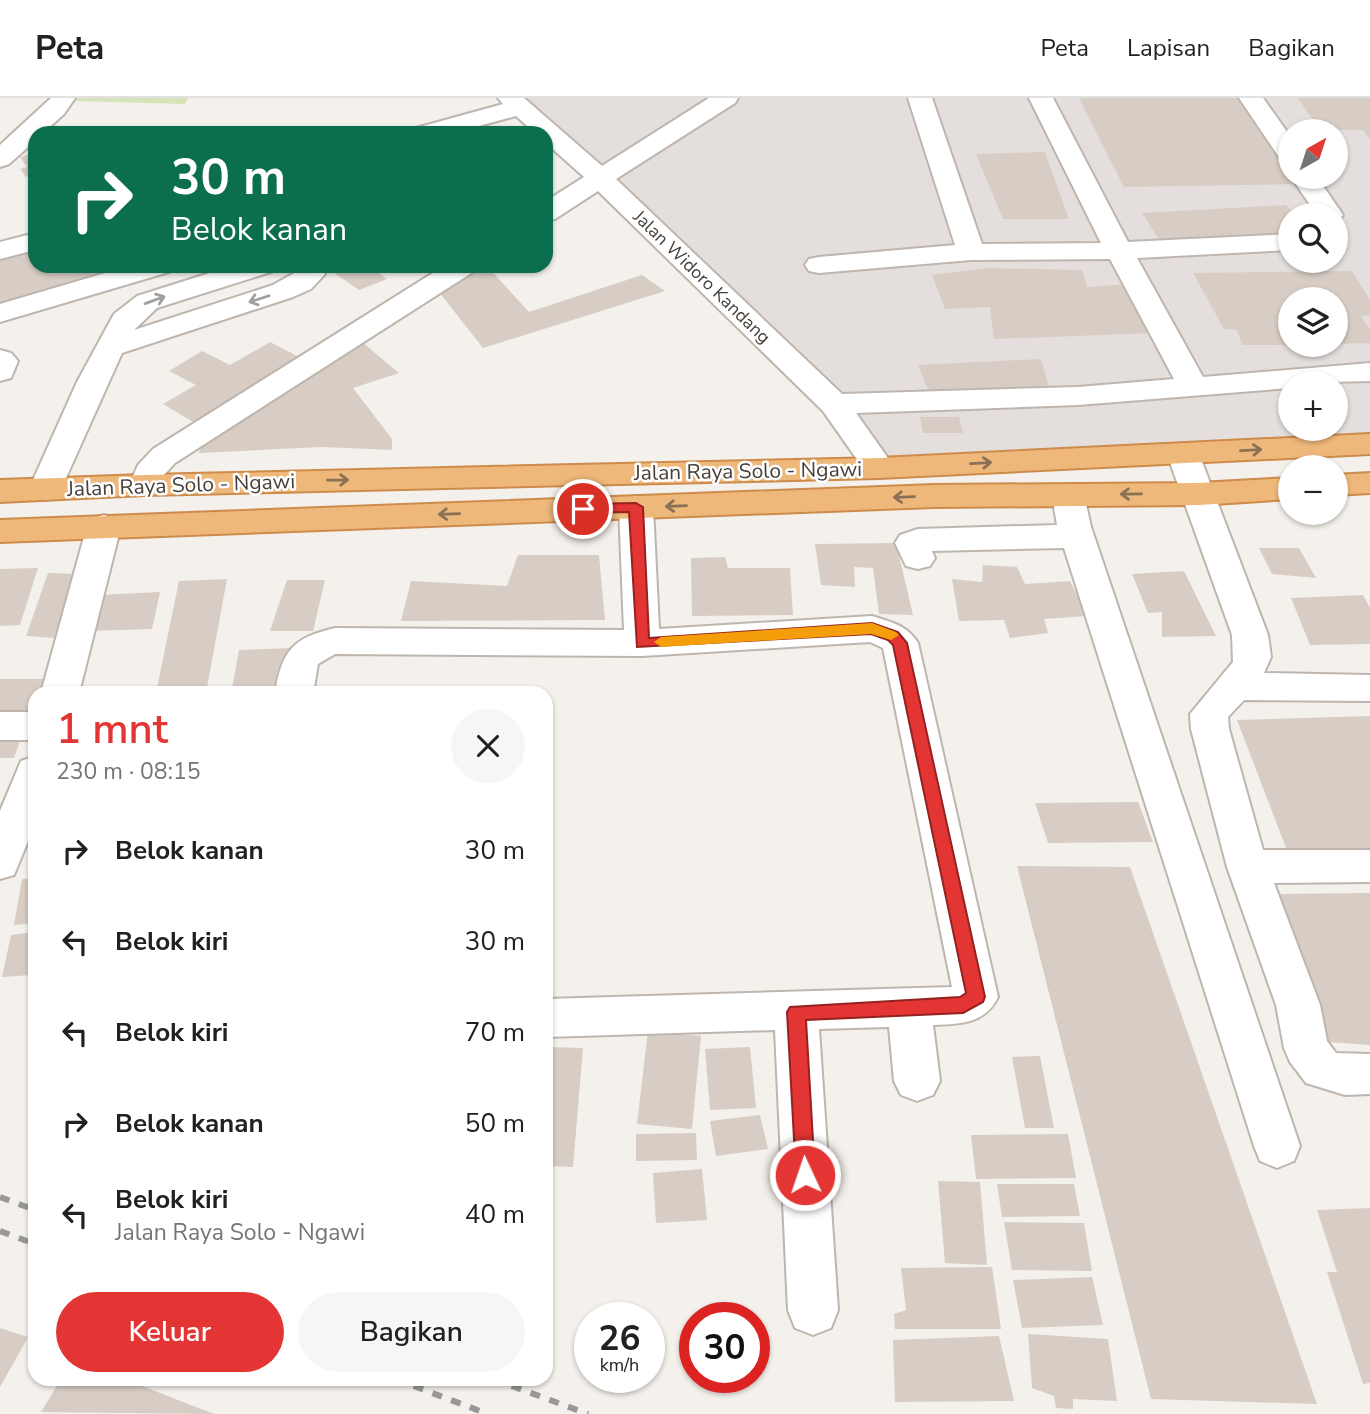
<!DOCTYPE html>
<html lang="id">
<head>
<meta charset="utf-8">
<style>
	:root { --surface:#fff; --page:#f6f6f6; --text:#202124; --muted:#757577; --line:#e0e0e0; --accent:#e33533 }
	body { margin:0; font-family:"Nunito Sans",sans-serif; background:var(--page); color:var(--text); height:100vh; display:flex; flex-direction:column; font-size:26px; white-space:nowrap }
	* { box-sizing:border-box; margin:0 }
	p { font-size:23px; color:var(--muted) }
	.icon { flex:none; width:38px; height:38px; fill:none; stroke:currentColor; stroke-width:2; stroke-linecap:round; stroke-linejoin:round }
	.map { position:relative; flex:1; overflow:hidden }
	.panel { position:absolute; left:28px; top:588px; width:525px; height:700px; display:flex; flex-direction:column; background:var(--surface); border-radius:21px; box-shadow:0 2px 5px #0004 }
	.panel>* { flex:none }
	.banner { position:absolute; left:28px; top:28px; width:525px; height:147px; border-radius:21px; box-shadow:0 2px 5px #0004; background:#0b6e4f; color:#fff; overflow:hidden }
	.needle { width:46px; rotate:39deg }
	.buttons { position:absolute; left:1278px; top:21px; display:grid; gap:14px }
	.buttons a { display:grid; place-items:center; width:70px; height:70px; border-radius:50%; background:var(--surface); box-shadow:0 2px 5px #0004; font-size:35px }
	.speed { position:absolute; left:574px; top:1204px; display:flex; gap:14px; font-size:35px; font-weight:700; text-align:center }
	.speed>* { display:grid; place-content:center; width:91px; height:91px; border-radius:50%; background:var(--surface); box-shadow:0 2px 5px #0004; line-height:1 }
	.speed small { font-size:18px; font-weight:400 }
	.speed .limit { border:10px solid #d22; background:#fff; color:#111 }
	.pin { position:absolute; display:grid; place-items:center; width:60px; height:60px; color:#fff; margin:-30px; border:4px solid #fff; border-radius:50%; box-shadow:0 2px 7px #0007 }
	.me { position:absolute; width:77px; margin:-38px; rotate:357deg; stroke-linejoin:round; filter:drop-shadow(0 0 5px #0008) }
	.turn { display:flex; align-items:center; gap:24px; height:147px; padding:0 28px; font-size:32px }
	.turn .icon { width:91px; height:91px; stroke-width:2.5 }
	.turn b { display:block; font-size:49px; line-height:60px }
	.round { display:grid; place-items:center; flex:none; width:74px; height:74px; border-radius:37px; background:var(--page) }
	.overview { display:flex; align-items:center; justify-content:space-between; height:119px; padding:0 28px }
	h1 { font-size:42px; font-weight:600; line-height:52px; color:var(--accent) }
	.button { display:flex; gap:14px; margin-top:auto; padding:14px 28px }
	.button a { flex:1; height:80px; border-radius:42px; background:var(--accent); color:#fff; font-size:28px; font-weight:600; line-height:80px; text-align:center }
	.button a+a { background:var(--page); color:var(--text) }
	ul { padding:0; list-style:none }
	li { display:flex; align-items:center; gap:21px; height:91px; padding:0 28px }
	li div { flex:1 }
	li b { display:block; font-size:26px }
	li em { font-style:normal }
	header { display:flex; align-items:center; gap:42px; box-sizing:border-box; height:98px; padding:0 35px; background:var(--surface); border-bottom:2px solid var(--line) }
	header strong { font-size:33px }
	nav { display:flex; gap:38px; margin-inline-start:auto; font-size:24px }
	.map>svg:first-child { display:block }
	.industrial { fill:#e4dfdc; fill-rule:evenodd }
	.green { fill:#d6e3b8 }
	.building { fill:#d7cdc4 }
	.lines { fill:none; stroke-linecap:round; stroke-linejoin:round }
	.minor-casing { stroke:#beb6ae; stroke-width:4 }
	.highway-casing { stroke:#cd8b4c; stroke-width:4 }
	.minor { fill:#fff; fill-rule:evenodd }
	.highway { fill:#efb87b; fill-rule:evenodd }
	.rail { stroke:#989898; stroke-width:6; stroke-dasharray:10 10; stroke-linecap:butt }
	.oneway { stroke:#a3a09c }
	.oneway2 { stroke:#8a7054 }
	.route { fill:#e33533; stroke:#942221; stroke-width:2 }
	.slow { fill:#f59e0b }
	.labels { text-anchor:middle; stroke-width:5; stroke-linejoin:round; paint-order:stroke }
	.far-street-label { font-size:18px; fill:#47403a; stroke:#fff }
	.street-label { font-size:21px; fill:#47403a; stroke:#fff }
</style>
</head>
<body>
<header>
<strong>Peta</strong>
<nav><a>Peta</a><a>Lapisan</a><a>Bagikan</a></nav>
</header>
<div class="map">
<svg width="1370" height="1316" viewBox="0 0 1370 1316">
	<rect width="100%" height="100%" fill="#f4f0eb"/>
	<path class="industrial" d="M512,0H1370V345L891,372ZM1290,33H1335V79H1290ZM1290,117H1335V163H1290ZM1290,201H1335V247H1290ZM1290,285H1335V331H1290Z"/>
	<polygon class="green" points="75,0 188,0 185,6 73,3"/>
	<g class="building">
		<polygon points="1079,0 1241,0 1290,71 1290,79 1295,79 1299,86 1124,89"/>
		<polygon points="1298,0 1370,0 1370,41 1363,32 1320,32"/>
		<polygon points="1045,54 1069,121 1003,121 976,56"/>
		<polygon points="35,55 35,76 26,79 20,71 27,69 20,59"/>
		<polygon points="1286,107 1295,117 1290,117 1290,136 1160,143 1142,115"/>
		<polygon points="35,148 35,168 146,168 0,211 0,158"/>
		<polygon points="324,168 369,168 387,181 359,192"/>
		<polygon points="480,168 487,168 529,214 642,177 665,193 483,250 439,194"/>
		<polygon points="988,170 1082,172 1087,189 1128,186 1154,235 994,241 990,209 945,211 932,177"/>
		<polygon points="1352,173 1370,202 1370,217 1361,218 1370,231 1370,245 1335,246 1335,201 1290,201 1290,247 1242,247 1237,232 1224,231 1193,175"/>
		<polygon points="270,244 305,262 198,327 163,306 196,287 169,273 202,253 230,267"/>
		<polygon points="362,244 399,275 353,290 392,341 392,352 322,349 199,355 201,344"/>
		<polygon points="1041,261 1050,292 931,299 918,267"/>
		<polygon points="920,319 959,319 963,335 923,335"/>
		<polygon points="896,445 913,517 879,516 873,470 854,469 855,489 821,487 815,446"/>
		<polygon points="1259,450 1299,450 1316,480 1272,476"/>
		<polygon points="518,457 599,457 605,522 401,523 411,483 507,488"/>
		<polygon points="725,459 728,470 790,470 793,517 692,518 691,460"/>
		<polygon points="983,467 1017,469 1025,486 1070,483 1087,518 1044,521 1048,535 1010,540 1004,522 959,523 952,481 982,484"/>
		<polygon points="38,470 20,527 0,528 0,471"/>
		<polygon points="1184,473 1216,538 1162,539 1162,514 1148,515 1132,476"/>
		<polygon points="48,475 75,476 54,540 26,538"/>
		<polygon points="227,481 206,595 156,595 179,483"/>
		<polygon points="287,482 325,482 313,533 270,533"/>
		<polygon points="160,494 152,531 88,533 97,497"/>
		<polygon points="1363,497 1370,510 1370,546 1310,547 1291,500"/>
		<polygon points="290,550 284,588 232,590 239,552"/>
		<polygon points="0,581 48,581 43,595 35,595 35,612 0,612"/>
		<polygon points="1370,618 1370,752 1288,755 1237,622"/>
		<polygon points="0,640 21,640 14,660 0,660"/>
		<polygon points="1138,704 1153,744 1048,745 1035,705"/>
		<polygon points="1017,768 1130,769 1317,1306 1151,1301"/>
		<polygon points="35,780 35,825 14,827 22,781"/>
		<polygon points="1370,795 1370,947 1329,944 1271,796"/>
		<polygon points="35,834 32,877 2,879 11,837"/>
		<polygon points="648,933 701,938 692,1031 637,1026"/>
		<polygon points="546,949 583,950 573,1069 546,1068"/>
		<polygon points="750,949 756,1010 710,1012 705,951"/>
		<polygon points="1040,958 1054,1030 1025,1030 1012,959"/>
		<polygon points="760,1017 768,1051 716,1058 710,1023"/>
		<polygon points="696,1035 697,1062 636,1063 636,1036"/>
		<polygon points="1068,1036 1076,1080 976,1081 971,1037"/>
		<polygon points="702,1071 707,1122 656,1125 653,1075"/>
		<polygon points="938,1083 980,1084 987,1167 945,1165"/>
		<polygon points="997,1086 1074,1086 1080,1118 1002,1119"/>
		<polygon points="1370,1110 1370,1285 1363,1286 1327,1174 1337,1174 1317,1112"/>
		<polygon points="1004,1124 1084,1125 1092,1173 1012,1172"/>
		<polygon points="992,1169 1001,1231 895,1231 894,1216 906,1212 901,1170"/>
		<polygon points="1092,1179 1103,1227 1022,1230 1013,1182"/>
		<polygon points="0,1230 28,1239 0,1289"/>
		<polygon points="1028,1236 1108,1241 1117,1303 1073,1301 1073,1311 1056,1310 1054,1298 1032,1290"/>
		<polygon points="999,1238 1014,1303 895,1304 893,1242"/>
		<polygon points="61,1281 124,1281 214,1316 41,1314"/>
	</g>
	<g class="lines">
		<defs>
			<g id="minor">
				<polygon points="51,0 75,0 64,16 43,35 35,35 35,43 9,66 0,69 0,47"/>
				<polygon points="498,0 524,0 602,68 709,0 738,0 735,5 616,81 842,296 1078,289 1174,281 1110,161 971,162 819,175 809,173 805,167 809,161 819,159 955,147 908,0 932,0 982,146 1101,145 1029,0 1053,0 1128,144 1290,136 1290,152 1137,160 1203,279 1370,265 1370,283 1290,285 1290,290 1078,307 856,315 895,370 890,377 879,380 868,377 823,313 598,93 555,121 546,123 546,103 584,79 546,45 546,35 535,35 516,18 453,35 412,35 416,30 503,6"/>
				<polygon points="1239,0 1263,0 1290,38 1290,65 1281,62"/>
				<polygon points="1291,79 1317,79 1343,117 1339,123 1335,124 1335,117 1317,117"/>
				<polygon points="35,135 35,152 0,161 0,144"/>
				<polygon points="129,168 173,168 169,174 0,224 0,206"/>
				<polygon points="232,168 275,168 271,174 157,210 134,232 273,187 296,174 295,168 323,168 325,176 311,191 293,199 122,255 61,391 57,398 45,402 33,398 29,391 77,284 114,216 137,198"/>
				<polygon points="444,168 477,168 473,174 175,365 164,377 157,394 145,397 133,394 129,387 138,367 153,351"/>
				<polygon points="0,252 11,255 18,263 11,280 0,283"/>
				<polygon points="1183,346 1194,349 1199,356 1268,537 1271,559 1264,575 1370,577 1370,603 1244,602 1228,619 1229,631 1263,752 1370,752 1370,784 1274,785 1320,907 1327,943 1336,955 1370,956 1370,996 1345,997 1306,985 1290,964 1284,950 1276,907 1227,769 1191,631 1190,616 1233,564 1232,537 1167,356 1172,349"/>
				<polygon points="1068,386 1080,390 1084,397 1091,429 1300,1048 1294,1063 1277,1070 1260,1063 1254,1048 1064,450 932,453 935,460 930,468 918,471 906,468 895,445 900,437 918,431 1057,427 1052,397 1056,390"/>
				<path d="M636,398L648,401L653,409L659,531L872,518C891,524 907,527 918,545L998,899C985,926 960,926 933,927L940,983L933,997L917,1003L901,997L894,983L889,929L819,931L838,1212L831,1230L813,1237L795,1230L788,1212L775,932L546,939V901L952,889L883,550L870,544L642,558L335,556L318,566L313,595H275C282,552 293,540 335,530L624,532L619,409L624,401Z"/>
				<polygon points="104,417 116,420 121,428 79,595 41,595 87,428 92,420"/>
				<rect x="0" y="614" width="35" height="28"/>
				<polygon points="35,658 35,726 14,777 0,781 0,713 21,663"/>
			</g>
			<g id="highway">
				<polygon points="1370,336 1370,356 879,380 145,397 0,404 0,382 145,377 879,360"/>
				<polygon points="1370,375 1370,395 1335,397 1335,377"/>
				<polygon points="1290,380 1290,401 1199,407 934,409 0,444 0,422 934,387 1199,385"/>
			</g>
		</defs>
		<use href="#minor" class="minor-casing"/>
		<use href="#highway" class="highway-casing"/>
		<use href="#minor" class="minor"/>
		<use href="#highway" class="highway"/>
		<g class="rail">
			<polyline points="0,1099 35,1112"/>
			<polyline points="0,1133 35,1146"/>
			<polyline points="395,1281 488,1316"/>
			<polyline points="493,1281 588,1316"/>
		</g>
	</g>
	<defs><path id="oneway-shaft" d="M-6 0H5M1.5-3L5.5 0L1.5 3" fill="none" stroke-width="1.6" stroke-linecap="round" stroke-linejoin="round" transform="scale(1.75)"/></defs>
	<g class="oneway">
		<use href="#oneway-shaft" transform="translate(259 201) rotate(162)"/>
		<use href="#oneway-shaft" transform="translate(155 202) rotate(-20)"/>
	</g>
	<g class="oneway2">
		<use href="#oneway-shaft" transform="translate(1251 352) rotate(-3)"/>
		<use href="#oneway-shaft" transform="translate(981 365) rotate(-3)"/>
		<use href="#oneway-shaft" transform="translate(338 382) rotate(-1)"/>
		<use href="#oneway-shaft" transform="translate(1131 396) rotate(179)"/>
		<use href="#oneway-shaft" transform="translate(904 399) rotate(178)"/>
		<use href="#oneway-shaft" transform="translate(676 408) rotate(178)"/>
		<use href="#oneway-shaft" transform="translate(449 416) rotate(178)"/>
	</g>
	<polygon class="route" points="636,405 643,409 649,540 872,525 898,534 907,545 985,899 983,904 963,915 806,922 815,1077 812,1083 805,1086 798,1083 796,1077 787,914 790,909 960,899 966,895 893,547 888,542 871,536 637,549 629,414 583,415 576,411 583,406"/>
	<polygon class="slow" points="872,525 896,534 899,537 891,542 871,536 661,549 654,544 661,539"/>
	<g class="labels">
		<g class="far-street-label">
			<text transform="translate(702 179) rotate(44)" y="6">Jalan Widoro Kandang</text>
		</g>
		<g class="street-label">
			<text transform="translate(748 373) rotate(-1)" y="7">Jalan Raya Solo - Ngawi</text>
			<text transform="translate(181 387) rotate(-2)" y="7">Jalan Raya Solo - Ngawi</text>
		</g>
	</g>
</svg>
<div class="buttons">
<a><svg class="needle" viewBox="-14 -14 28 28"><path d="M0-13l5 13h-10z" fill="#e53935"/><path d="M0 13l5-13h-10z" fill="#757577"/></svg></a>
<a><svg class="icon" aria-label="search" viewBox="0 0 24 24"><circle cx="10" cy="10" r="6"/><path d="M15 15l6 6"/></svg></a>
<a><svg class="icon" aria-label="layers" viewBox="0 0 24 24"><path d="M12 4l9 5-9 5-9-5zM3 14l9 5 9-5"/></svg></a>
<a>+</a>
<a>−</a>
</div>
<div class="speed"><div>26<small>km/h</small></div><div class="limit">30</div></div>
<div class="pin" style="left:583px;top:411px;background:#d93025"><svg class="icon" aria-label="arrive" viewBox="0 0 24 24"><path d="M6 21V4h12l-3 4 3 4H6"/></svg></div>
<svg class="me" style="left:805px;top:1077px" viewBox="-20 -20 40 40"><circle r="17" fill="#e33533" stroke="#fff" stroke-width="3"/><path d="M0-11L8 9 0 5-8 9z" fill="#fff"/></svg>
<div class="banner">
<div class="turn"><svg class="icon" aria-label="right" viewBox="0 0 24 24"><path d="M7 20v-9h11M14 6l5 5-5 5"/></svg><div><b>30 m</b>Belok kanan</div></div>
</div>
<section class="panel">
<div class="overview"><div><h1>1 mnt</h1><p>230 m · 08:15</p></div><a class="round"><svg class="icon" aria-label="close" viewBox="0 0 24 24"><path d="M6 6l12 12M18 6L6 18"/></svg></a></div>
<ul>
<li><svg class="icon" aria-label="right" viewBox="0 0 24 24"><path d="M7 20v-9h11M14 6l5 5-5 5"/></svg><div><b>Belok kanan</b></div><em>30 m</em></li>
<li><svg class="icon" aria-label="left" viewBox="0 0 24 24"><path d="M17 20v-9H6M10 6l-5 5 5 5"/></svg><div><b>Belok kiri</b></div><em>30 m</em></li>
<li><svg class="icon" aria-label="left" viewBox="0 0 24 24"><path d="M17 20v-9H6M10 6l-5 5 5 5"/></svg><div><b>Belok kiri</b></div><em>70 m</em></li>
<li><svg class="icon" aria-label="right" viewBox="0 0 24 24"><path d="M7 20v-9h11M14 6l5 5-5 5"/></svg><div><b>Belok kanan</b></div><em>50 m</em></li>
<li><svg class="icon" aria-label="left" viewBox="0 0 24 24"><path d="M17 20v-9H6M10 6l-5 5 5 5"/></svg><div><b>Belok kiri</b><p>Jalan Raya Solo - Ngawi</p></div><em>40 m</em></li>
</ul>
<div class="button"><a>Keluar</a><a>Bagikan</a></div>
</section>
</div>
</body>
</html>
